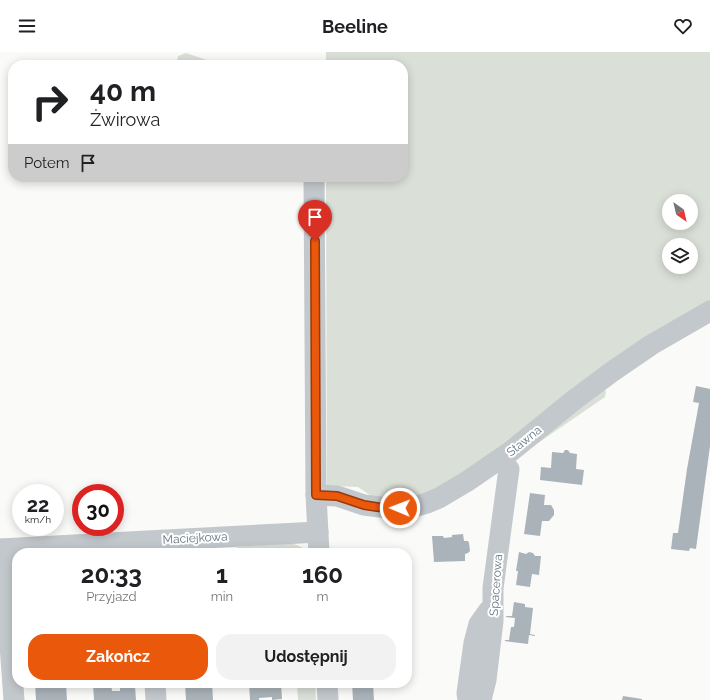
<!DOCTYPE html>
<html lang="pl">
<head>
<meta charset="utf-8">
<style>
	:root { --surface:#fff; --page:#f2f2f2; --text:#202124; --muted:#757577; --accent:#ea580c }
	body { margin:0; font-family:Raleway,sans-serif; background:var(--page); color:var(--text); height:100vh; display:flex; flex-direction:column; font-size:15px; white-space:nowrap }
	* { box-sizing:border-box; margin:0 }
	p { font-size:13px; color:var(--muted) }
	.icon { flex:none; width:22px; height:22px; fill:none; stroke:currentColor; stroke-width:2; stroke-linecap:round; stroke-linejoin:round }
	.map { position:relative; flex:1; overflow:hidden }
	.details { position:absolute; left:12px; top:496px; width:400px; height:140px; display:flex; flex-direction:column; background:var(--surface); border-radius:16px; box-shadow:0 2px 10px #0003 }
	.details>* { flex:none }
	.guide { position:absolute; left:8px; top:8px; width:400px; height:122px; border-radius:16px; box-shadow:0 2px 10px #0003; background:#fff; color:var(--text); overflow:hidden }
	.needle { width:26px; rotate:146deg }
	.controls { position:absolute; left:662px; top:142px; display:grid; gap:8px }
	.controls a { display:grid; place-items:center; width:36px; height:36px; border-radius:50%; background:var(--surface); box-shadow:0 2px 10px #0003; font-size:20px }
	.speed { position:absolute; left:12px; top:432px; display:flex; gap:8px; font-size:20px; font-weight:700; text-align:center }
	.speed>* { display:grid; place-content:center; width:52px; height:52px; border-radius:50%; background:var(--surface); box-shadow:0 2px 10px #0003; line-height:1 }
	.speed small { font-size:10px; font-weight:400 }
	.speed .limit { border:6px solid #d22; background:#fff; color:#111 }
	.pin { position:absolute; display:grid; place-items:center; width:34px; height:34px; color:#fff; margin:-41px -17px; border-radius:50% 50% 50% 0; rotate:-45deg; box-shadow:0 0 4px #0007 }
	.pin .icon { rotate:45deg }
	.me { position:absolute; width:44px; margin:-22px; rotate:271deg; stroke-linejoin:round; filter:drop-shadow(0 0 3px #0008) }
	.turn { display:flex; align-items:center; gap:14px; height:84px; padding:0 16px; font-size:18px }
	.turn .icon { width:52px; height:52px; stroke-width:2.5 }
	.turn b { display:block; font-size:28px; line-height:34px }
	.then { display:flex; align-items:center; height:38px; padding:0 16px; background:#0003; gap:8px; font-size:15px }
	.eta { display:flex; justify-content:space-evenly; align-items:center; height:68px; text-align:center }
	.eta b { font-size:24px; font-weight:700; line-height:28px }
	.primary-button { display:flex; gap:8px; margin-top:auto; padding:8px 16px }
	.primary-button a { flex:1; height:46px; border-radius:16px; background:var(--accent); color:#fff; font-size:16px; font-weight:700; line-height:46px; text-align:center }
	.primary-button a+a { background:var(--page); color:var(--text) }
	header { display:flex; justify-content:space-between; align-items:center; height:52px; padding:0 16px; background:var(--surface); font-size:18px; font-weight:700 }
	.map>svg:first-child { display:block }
	.green { fill:#dadfd7; fill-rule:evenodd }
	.building { fill:#aab3b9 }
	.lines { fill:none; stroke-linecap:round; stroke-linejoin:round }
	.minor { stroke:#c3c8cc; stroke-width:21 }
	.route-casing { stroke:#983908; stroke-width:10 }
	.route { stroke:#ea580c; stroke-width:7 }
	.labels { text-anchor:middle; stroke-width:4; stroke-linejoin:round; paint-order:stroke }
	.street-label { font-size:12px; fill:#657683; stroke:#fff }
</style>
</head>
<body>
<header><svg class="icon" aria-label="menu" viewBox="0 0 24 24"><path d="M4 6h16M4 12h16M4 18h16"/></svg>Beeline<svg class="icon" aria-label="heart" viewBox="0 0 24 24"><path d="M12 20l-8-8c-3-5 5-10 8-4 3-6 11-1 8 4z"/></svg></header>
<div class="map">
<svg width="710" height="648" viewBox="0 0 710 648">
	<rect width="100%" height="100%" fill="#fafaf8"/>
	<g class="green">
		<path d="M326,0H710V252L509,389L421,448H377L358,435L334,434L327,438L326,125H403V13H326ZM669,149H691V171H669ZM669,193H691V215H669Z"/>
		<polygon points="186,1 221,13 176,13 178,4"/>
		<polygon points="604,334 606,340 605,345 519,404"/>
		<path d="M290,491C297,493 303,494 307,501H237V495Z"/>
		<polygon points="297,631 315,631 316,648 298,648"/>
	</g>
	<g class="building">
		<polygon points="696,334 710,337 710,394 696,497 690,496 689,499 671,497 673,481 678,481 687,417 699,351 693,350"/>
		<polygon points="565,398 568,398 570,401 577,402 576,417 584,418 582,433 540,428 541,415 551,416 552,400 563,401"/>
		<polygon points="530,441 545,443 544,453 551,453 554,458 554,463 549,469 542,469 540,484 524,482"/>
		<polygon points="463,482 464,489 468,489 469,491 470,499 468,501 465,502 465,509 434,510 432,484 443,484 444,486 452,485 452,483"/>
		<polygon points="519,500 526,502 529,500 533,501 535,504 541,504 539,523 532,522 530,535 516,533 518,519 516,519"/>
		<polygon points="514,550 525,552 525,555 533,556 530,582 535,583 535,584 529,583 528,592 505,589 505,588 509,588 511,575 514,575 515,566 506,565 506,564 512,564"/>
		<polygon points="35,631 66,631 67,648 36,648"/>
		<polygon points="93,631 111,631 112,639 120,639 120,635 135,634 136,648 94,648"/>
		<polygon points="185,631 212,631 213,648 186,648"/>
		<polygon points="249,631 281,631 282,647 272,648 272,645 259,646 259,648 250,648"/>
		<polygon points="352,631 373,631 374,648 353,648"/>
		<polygon points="623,644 642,647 642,648 622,648"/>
	</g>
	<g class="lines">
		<g class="minor">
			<polyline points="314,125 316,443 319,501"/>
			<polyline points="316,443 337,444 364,453 388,456 414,455 427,451 439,446 466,430 510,400 574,348 613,319 651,293 710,259"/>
			<polyline points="0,497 147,489 318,480"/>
			<polyline points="3,497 14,648"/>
			<polyline points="155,631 156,648"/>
			<polyline points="327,631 328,648"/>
			<polyline points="468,648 467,641 474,591 479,572 489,558"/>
			<polyline points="481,648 486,628 493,569 493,536 509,417"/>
		</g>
	</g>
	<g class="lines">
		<defs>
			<polyline id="route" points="315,189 316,443 337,444 364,453 377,455 388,456 400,456"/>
		</defs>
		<use href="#route" class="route-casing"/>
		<use href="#route" class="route"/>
	</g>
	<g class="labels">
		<g class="street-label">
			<text transform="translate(524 389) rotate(-39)" y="4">Stawna</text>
			<text transform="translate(195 486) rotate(-3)" y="4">Maciejkowa</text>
			<text transform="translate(496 533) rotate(-86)" y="4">Spacerowa</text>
		</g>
	</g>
</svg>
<div class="controls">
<a><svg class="needle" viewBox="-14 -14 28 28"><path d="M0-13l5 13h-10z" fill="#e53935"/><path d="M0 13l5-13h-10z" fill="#757577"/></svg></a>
<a><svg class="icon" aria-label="layers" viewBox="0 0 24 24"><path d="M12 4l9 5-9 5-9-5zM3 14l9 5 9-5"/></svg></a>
</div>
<div class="speed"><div>22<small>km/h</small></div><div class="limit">30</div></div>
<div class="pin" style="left:315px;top:189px;background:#d93025"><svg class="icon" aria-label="arrive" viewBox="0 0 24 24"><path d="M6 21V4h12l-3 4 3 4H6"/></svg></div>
<svg class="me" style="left:400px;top:456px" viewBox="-20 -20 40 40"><circle r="17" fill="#ea580c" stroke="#fff" stroke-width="3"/><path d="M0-11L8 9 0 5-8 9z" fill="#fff"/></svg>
<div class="guide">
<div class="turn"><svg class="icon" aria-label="right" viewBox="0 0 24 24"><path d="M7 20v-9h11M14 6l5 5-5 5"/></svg><div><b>40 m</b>Żwirowa</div></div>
<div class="then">Potem<svg class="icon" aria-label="arrive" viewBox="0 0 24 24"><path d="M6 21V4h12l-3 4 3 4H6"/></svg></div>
</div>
<section class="details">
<div class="eta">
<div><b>20:33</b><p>Przyjazd</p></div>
<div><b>1</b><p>min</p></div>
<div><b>160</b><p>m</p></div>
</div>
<div class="primary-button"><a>Zakończ</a><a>Udostępnij</a></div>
</section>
</div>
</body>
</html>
